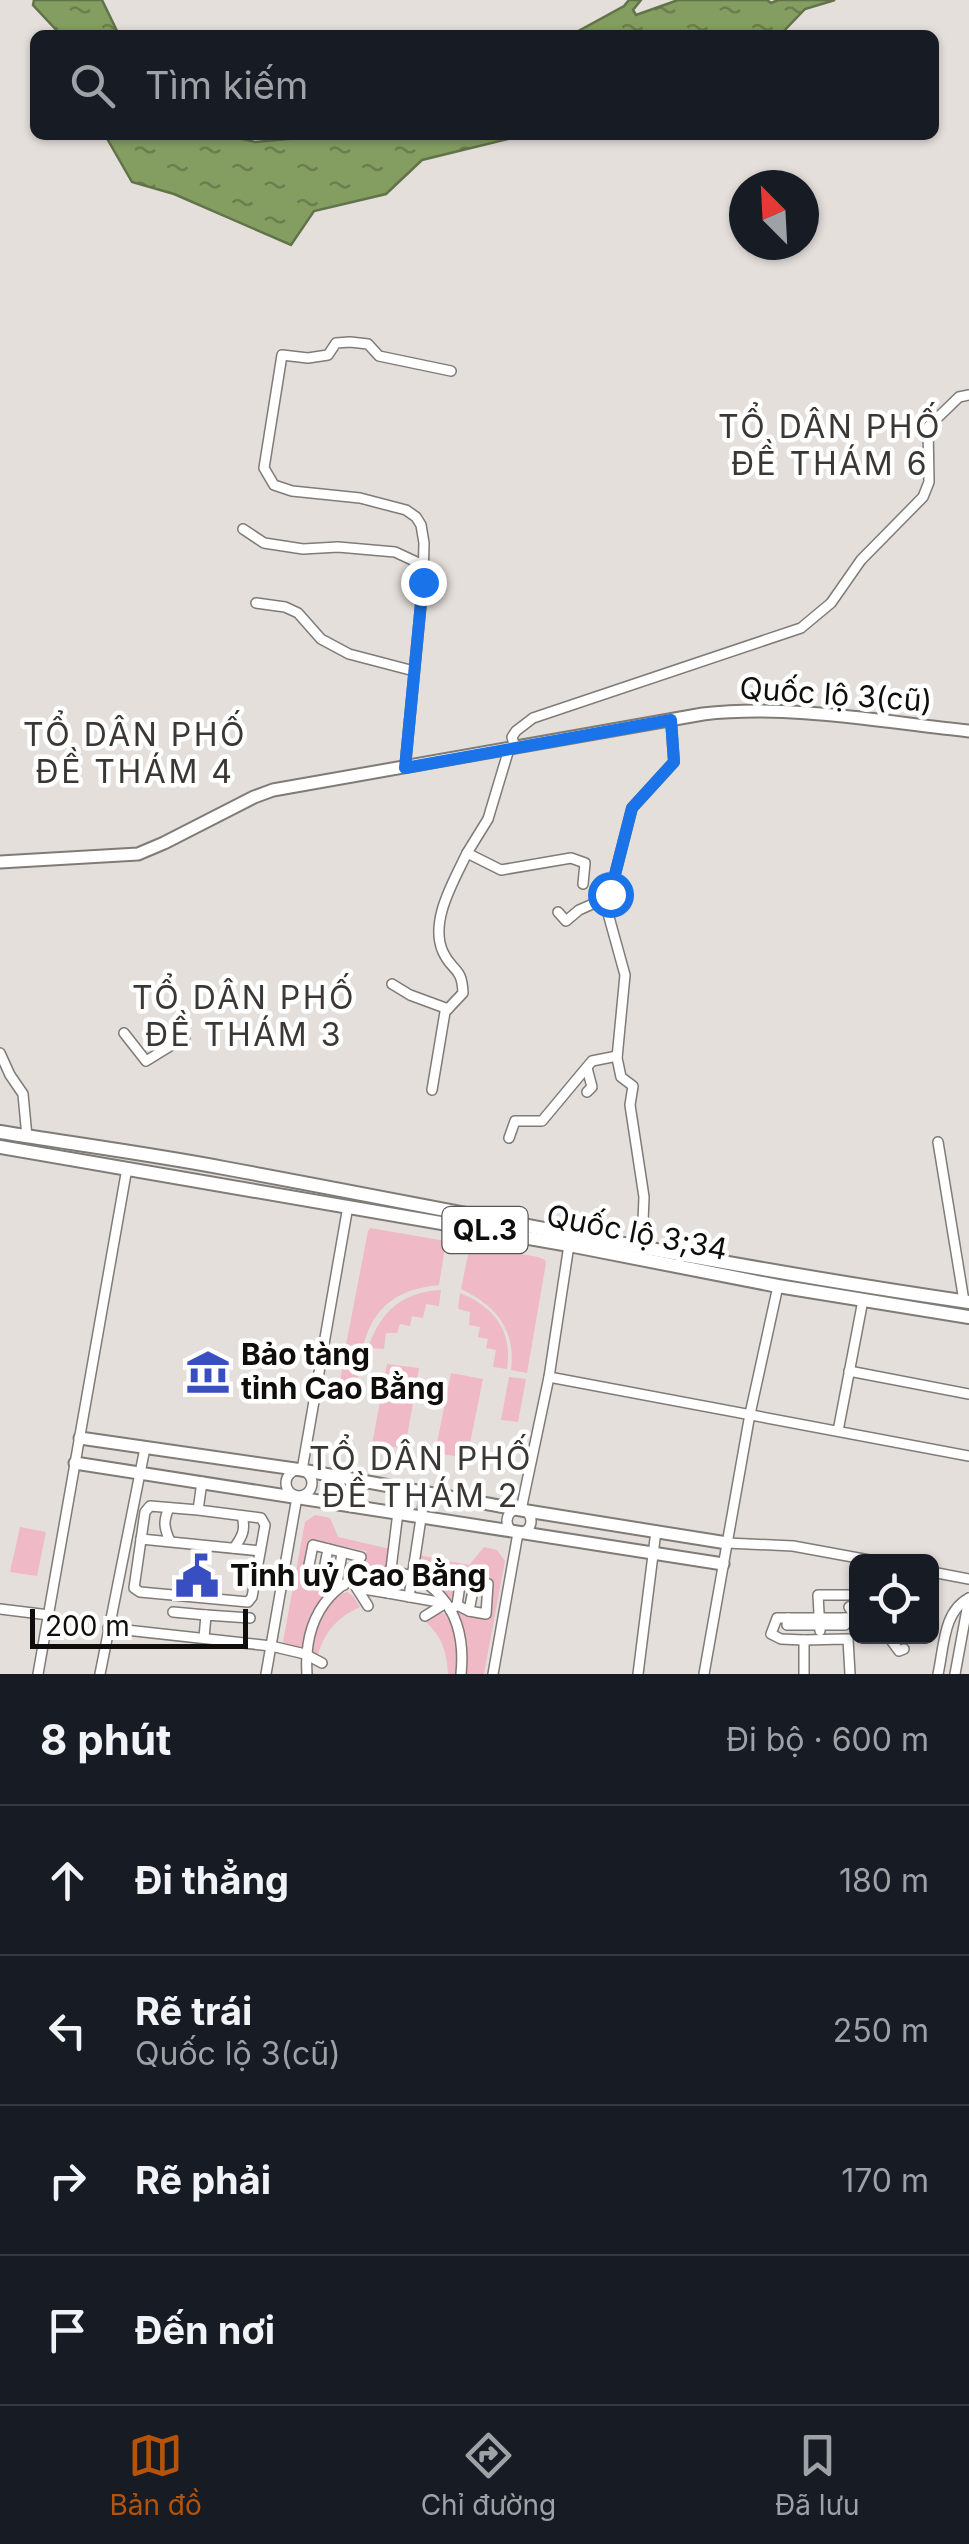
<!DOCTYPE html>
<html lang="vi">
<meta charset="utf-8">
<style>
body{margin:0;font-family:Inter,sans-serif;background:#242831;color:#f1f3f6}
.controls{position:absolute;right:30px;bottom:30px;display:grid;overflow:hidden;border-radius:15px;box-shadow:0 2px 8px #0004}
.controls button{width:90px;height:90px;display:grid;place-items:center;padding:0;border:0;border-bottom:2px solid #363941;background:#171b24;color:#f1f3f6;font:50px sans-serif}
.compass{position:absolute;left:729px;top:170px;width:90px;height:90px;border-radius:50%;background:#171b24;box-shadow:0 2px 8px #0004;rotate:336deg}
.scale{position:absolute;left:30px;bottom:25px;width:218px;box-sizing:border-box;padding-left:10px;border:5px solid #0f0e0c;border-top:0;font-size:28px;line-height:35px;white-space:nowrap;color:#0f0e0c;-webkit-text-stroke:8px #fff;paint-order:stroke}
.stop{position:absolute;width:30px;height:30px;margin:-22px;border:8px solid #1a73e8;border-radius:50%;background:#fff}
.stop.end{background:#1a73e8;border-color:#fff;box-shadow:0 2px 10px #0008}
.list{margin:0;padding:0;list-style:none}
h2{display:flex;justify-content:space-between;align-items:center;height:130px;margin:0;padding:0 40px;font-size:42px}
h2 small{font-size:32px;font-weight:400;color:#9ea1a6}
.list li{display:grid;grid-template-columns:65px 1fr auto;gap:30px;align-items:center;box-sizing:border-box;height:150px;padding:0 40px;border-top:2px solid #363941}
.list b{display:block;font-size:38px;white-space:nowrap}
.list p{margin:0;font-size:32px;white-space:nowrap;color:#9ea1a6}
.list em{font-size:32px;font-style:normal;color:#9ea1a6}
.icon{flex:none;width:55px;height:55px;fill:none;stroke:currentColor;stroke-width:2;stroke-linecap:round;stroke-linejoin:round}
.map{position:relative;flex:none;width:969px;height:1674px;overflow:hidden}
.search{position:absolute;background:#171b24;box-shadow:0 2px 8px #0004;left:30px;right:30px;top:30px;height:110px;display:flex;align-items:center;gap:25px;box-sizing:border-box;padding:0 35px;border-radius:15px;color:#9ea1a6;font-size:38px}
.sheet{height:730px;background:#171b24}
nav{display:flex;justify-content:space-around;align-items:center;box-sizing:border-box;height:140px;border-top:2px solid #363941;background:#171b24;font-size:28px;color:#9ea1a6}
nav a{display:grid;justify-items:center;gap:5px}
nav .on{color:#b45309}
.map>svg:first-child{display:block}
</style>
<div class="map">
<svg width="969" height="1674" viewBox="0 0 969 1674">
<defs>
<pattern id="water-ripples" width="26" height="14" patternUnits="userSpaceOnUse" patternTransform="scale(2.5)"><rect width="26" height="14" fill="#849e62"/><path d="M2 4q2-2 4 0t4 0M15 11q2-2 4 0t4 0" fill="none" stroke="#6a7f4f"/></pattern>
</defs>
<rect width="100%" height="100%" fill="#e4dfdb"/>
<!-- grass -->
<g fill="#efb9c6">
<path d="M370,1228L446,1241L439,1285C398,1289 373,1306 363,1347L346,1345L368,1231Z"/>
<path d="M470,1245L538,1257L545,1260L546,1263L527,1373L511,1370C516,1329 496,1306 461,1289Z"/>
<path d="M441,1290L439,1306L426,1304L423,1318L412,1316L410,1326L400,1324L397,1333H386L384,1349L368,1348C381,1311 402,1292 441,1290Z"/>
<path d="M460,1293C495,1307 513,1332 507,1369L493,1367L496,1350L486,1348L488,1339L478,1337L480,1327L469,1325L470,1312L458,1309Z"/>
<polygon points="345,1352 362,1354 354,1398 338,1395"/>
<polygon points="387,1364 419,1368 405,1448 372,1445"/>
<polygon points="451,1373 483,1379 467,1458 435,1453"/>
<polygon points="509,1377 526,1379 518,1422 501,1420"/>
<polygon points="315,1515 330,1518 338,1537 390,1549 386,1566 356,1572 347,1578 343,1577 346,1562 364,1565 366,1551 309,1539 301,1579 335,1587 319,1605 302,1647 292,1647 283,1642 305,1522"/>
<polygon points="20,1527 46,1532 37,1576 10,1572"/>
<polygon points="484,1547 497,1550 505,1561 484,1674 465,1674 462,1625 454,1613 457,1610 462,1614 488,1618 494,1587 484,1576 436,1569 437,1579 447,1583 456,1596 449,1601 436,1584 415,1572 418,1555 469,1565"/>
<path d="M347,1592L353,1596L360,1607C337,1618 326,1630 318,1654L310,1650C314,1629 325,1598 347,1592Z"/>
<path d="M443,1613L451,1617L457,1636L456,1674H448C447,1652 442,1637 426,1622L433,1614Z"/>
</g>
<!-- water -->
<g fill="url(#water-ripples)" stroke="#617348" stroke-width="2.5">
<polygon points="34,0 102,0 119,35 61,35 33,5"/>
<polygon points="629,0 641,0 633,10 636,15 678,0 767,0 771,3 778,0 835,0 805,9 780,35 571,35 624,6"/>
<polygon points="105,135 226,135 255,142 332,135 524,135 422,160 386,194 314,211 291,245 174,194 132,182"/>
</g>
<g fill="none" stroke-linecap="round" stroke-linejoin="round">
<!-- minor casing -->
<g stroke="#7f7b77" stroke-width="12">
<g id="minor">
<polyline points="243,529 264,543 303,549 338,547 395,552 423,565"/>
<polyline points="256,603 285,607 298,613 321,639 349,654 414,671"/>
<polyline points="515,748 512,737 516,731 533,718 801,628 831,603 861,560 923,497 929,482 928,427 959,397 969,395"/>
<polyline points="509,749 488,819 467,853 501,870 571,858 585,863 583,884"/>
<polyline points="405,768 423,582 424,543 421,525 416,517 406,510 360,498 292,491 274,485 264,468 282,355 308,358 328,355 336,343 350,342 368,344 379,356 451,371"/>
<polyline points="558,912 566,921 579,910 604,899"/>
<polyline points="392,984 410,995 448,1009"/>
<polyline points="124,1033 146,1061 185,1037"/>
<polyline points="0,1053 10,1075 23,1094 27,1137"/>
<path d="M432,1090L445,1012L463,993C462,966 452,972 443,952C429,921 454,881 467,853"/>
<polyline points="587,1092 592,1087 587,1068"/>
<polyline points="509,1138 515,1121 542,1121 592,1061 617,1056"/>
<polyline points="938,1142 964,1301"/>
<polyline points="642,1246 644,1197 630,1105 633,1086 621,1077 617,1058 625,975 604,899 610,894 632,808 674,762 671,720"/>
<polyline points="849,1371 969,1394"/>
<polyline points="549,1377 969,1456"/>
<polyline points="838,1431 863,1300"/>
<circle cx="299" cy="1483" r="13"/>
<polyline points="302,1470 348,1206"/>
<path d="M169,1508C163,1521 164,1528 170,1541"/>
<circle cx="519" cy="1521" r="12"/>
<polyline points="198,1510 261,1518 265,1525 252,1597 248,1602 140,1592 134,1588 145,1512 150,1506 198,1510 202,1482"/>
<polyline points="521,1510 549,1377 569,1245"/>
<polyline points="141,1539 260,1551"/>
<polyline points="727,1543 793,1546 880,1562"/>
<path d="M234,1548C242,1537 246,1530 242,1516"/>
<polyline points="257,1570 284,1575"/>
<polyline points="932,1572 969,1579"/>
<polyline points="442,1575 488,1584 486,1614 469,1611 457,1605 450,1610"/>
<polyline points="322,1580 328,1549"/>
<polyline points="337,1584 342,1553"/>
<polyline points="344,1585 307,1575 313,1545 361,1557"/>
<polyline points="356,1587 368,1606"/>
<polyline points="357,1588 388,1593 401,1488"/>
<polyline points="388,1593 444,1603"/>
<polyline points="409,1597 425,1492"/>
<polyline points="457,1605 461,1578"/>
<polyline points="0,1609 49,1615"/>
<polyline points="469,1611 475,1580"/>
<polyline points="173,1612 206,1615"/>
<polyline points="425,1616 446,1603"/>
<polyline points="788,1618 787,1625 845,1625 845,1618"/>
<polyline points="108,1628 271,1646 305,1654 322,1663"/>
<polyline points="820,1631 818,1595 856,1595"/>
<polyline points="888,1636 899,1651 904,1649"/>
<polyline points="914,1636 915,1637"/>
<polyline points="204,1638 206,1615 250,1618"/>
<polyline points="804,1640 781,1639 771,1634 777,1618 856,1618 849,1607 856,1604"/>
<polyline points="38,1674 127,1168"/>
<polyline points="100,1674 145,1448"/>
<polyline points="266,1674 297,1497"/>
<path d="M307,1674C298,1538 475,1537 461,1674"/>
<polyline points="493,1674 518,1533"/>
<polyline points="638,1674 656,1531"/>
<polyline points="704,1674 750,1414 778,1286"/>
<polyline points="804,1674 804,1640 845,1639 848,1639 850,1674"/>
<path d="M938,1674C944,1648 943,1611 969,1598"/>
<polyline points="955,1674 969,1598"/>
</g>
</g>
<!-- major casing -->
<g stroke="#7f7b77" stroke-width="15">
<g id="major">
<path d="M0,862L138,854L164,843L254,797L273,790L703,714C791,704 882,722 969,731"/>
<polyline points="80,1438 302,1470 521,1510 727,1543"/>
<polyline points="75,1463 723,1564"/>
</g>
</g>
<!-- highway casing -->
<g stroke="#7f7b77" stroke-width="16">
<g id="highway">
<path d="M0,1132C75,1144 150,1154 224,1168C472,1214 719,1266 969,1302"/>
<polyline points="0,1147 569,1245 778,1286 969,1317"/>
</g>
</g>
<!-- minor -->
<use href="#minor" stroke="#fff" stroke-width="9"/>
<!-- major -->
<use href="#major" stroke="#fff" stroke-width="11"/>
<!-- highway -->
<use href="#highway" stroke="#fff" stroke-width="12"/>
</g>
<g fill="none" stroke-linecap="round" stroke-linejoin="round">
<!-- route -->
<polyline stroke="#1a73e8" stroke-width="12" points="423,582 405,768 671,720 674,762 632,808 610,894"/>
</g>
<!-- icons -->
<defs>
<g id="museum-bare" transform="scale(3.45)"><path d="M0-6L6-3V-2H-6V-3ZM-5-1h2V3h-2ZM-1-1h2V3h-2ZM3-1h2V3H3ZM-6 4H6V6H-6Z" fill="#394fc1" stroke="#fff" stroke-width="2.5" paint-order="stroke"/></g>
<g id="civic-bare" transform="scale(3.45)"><path d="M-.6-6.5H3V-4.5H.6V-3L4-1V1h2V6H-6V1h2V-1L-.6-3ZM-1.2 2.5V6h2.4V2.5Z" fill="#394fc1" stroke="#fff" stroke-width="2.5" paint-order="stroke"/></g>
</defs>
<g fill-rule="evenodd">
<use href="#museum-bare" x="208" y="1372"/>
<use href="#civic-bare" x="197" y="1576"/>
</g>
<g text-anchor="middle" stroke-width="9" stroke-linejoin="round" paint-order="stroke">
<!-- shield labels -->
<rect fill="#fff" stroke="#575655" stroke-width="2.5" x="442.5" y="1207" width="85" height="46" rx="8"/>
<g font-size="28" font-weight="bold" fill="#0f0e0c">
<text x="485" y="1240">QL.3</text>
</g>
<!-- street labels -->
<g font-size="30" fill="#0f0e0c" stroke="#fff">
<text transform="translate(836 695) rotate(4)" y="10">Quốc lộ 3(cũ)</text>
<text transform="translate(637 1233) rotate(11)" y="10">Quốc lộ 3;34</text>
</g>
<!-- poi labels -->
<g font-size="30" font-weight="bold" fill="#0f0e0c" stroke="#fff" text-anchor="start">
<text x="241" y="1365">Bảo tàng<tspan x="241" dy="34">tỉnh Cao Bằng</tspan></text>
<text x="230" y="1586">Tỉnh uỷ Cao Bằng</text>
</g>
<!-- neighbourhood labels -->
<g font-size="32" letter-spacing="2.5" fill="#3b3734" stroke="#fff">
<text x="830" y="438">TỔ DÂN PHỐ<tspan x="830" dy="37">ĐỀ THÁM 6</tspan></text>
<text x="135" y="746">TỔ DÂN PHỐ<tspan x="135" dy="37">ĐỀ THÁM 4</tspan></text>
<text x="244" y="1009">TỔ DÂN PHỐ<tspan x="244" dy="37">ĐỀ THÁM 3</tspan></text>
<text x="421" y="1470">TỔ DÂN PHỐ<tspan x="421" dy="37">ĐỀ THÁM 2</tspan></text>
</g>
</g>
</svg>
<div class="controls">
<button><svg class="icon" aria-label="locate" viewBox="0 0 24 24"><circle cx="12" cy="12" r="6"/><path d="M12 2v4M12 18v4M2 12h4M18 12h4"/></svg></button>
</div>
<svg class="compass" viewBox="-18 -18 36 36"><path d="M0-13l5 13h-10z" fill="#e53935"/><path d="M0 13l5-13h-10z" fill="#9ea1a6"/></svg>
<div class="scale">200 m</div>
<div class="stop" style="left:610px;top:894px"></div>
<div class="stop end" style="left:423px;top:582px"></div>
<div class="search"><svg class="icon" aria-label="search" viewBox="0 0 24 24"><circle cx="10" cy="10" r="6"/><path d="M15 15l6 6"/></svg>Tìm kiếm</div>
</div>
<section class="sheet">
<h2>8 phút<small>Đi bộ · 600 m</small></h2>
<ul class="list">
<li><svg class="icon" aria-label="ahead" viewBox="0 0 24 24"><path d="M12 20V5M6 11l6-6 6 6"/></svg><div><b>Đi thẳng</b></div><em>180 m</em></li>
<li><svg class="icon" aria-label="left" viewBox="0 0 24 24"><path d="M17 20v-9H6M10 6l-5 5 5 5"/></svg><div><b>Rẽ trái</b><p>Quốc lộ 3(cũ)</p></div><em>250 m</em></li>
<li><svg class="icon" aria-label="right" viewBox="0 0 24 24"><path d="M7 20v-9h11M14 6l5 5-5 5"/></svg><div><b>Rẽ phải</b></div><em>170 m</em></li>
<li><svg class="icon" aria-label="arrive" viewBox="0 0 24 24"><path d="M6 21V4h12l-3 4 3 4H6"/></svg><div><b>Đến nơi</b></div></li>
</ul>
</section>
<nav>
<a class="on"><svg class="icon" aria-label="map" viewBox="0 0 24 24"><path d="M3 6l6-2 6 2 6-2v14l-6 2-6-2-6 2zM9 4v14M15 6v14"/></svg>Bản đồ</a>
<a><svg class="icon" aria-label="directions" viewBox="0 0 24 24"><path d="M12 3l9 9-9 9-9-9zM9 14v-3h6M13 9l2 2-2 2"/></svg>Chỉ đường</a>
<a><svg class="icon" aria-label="saved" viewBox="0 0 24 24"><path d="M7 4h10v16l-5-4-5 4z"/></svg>Đã lưu</a>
</nav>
